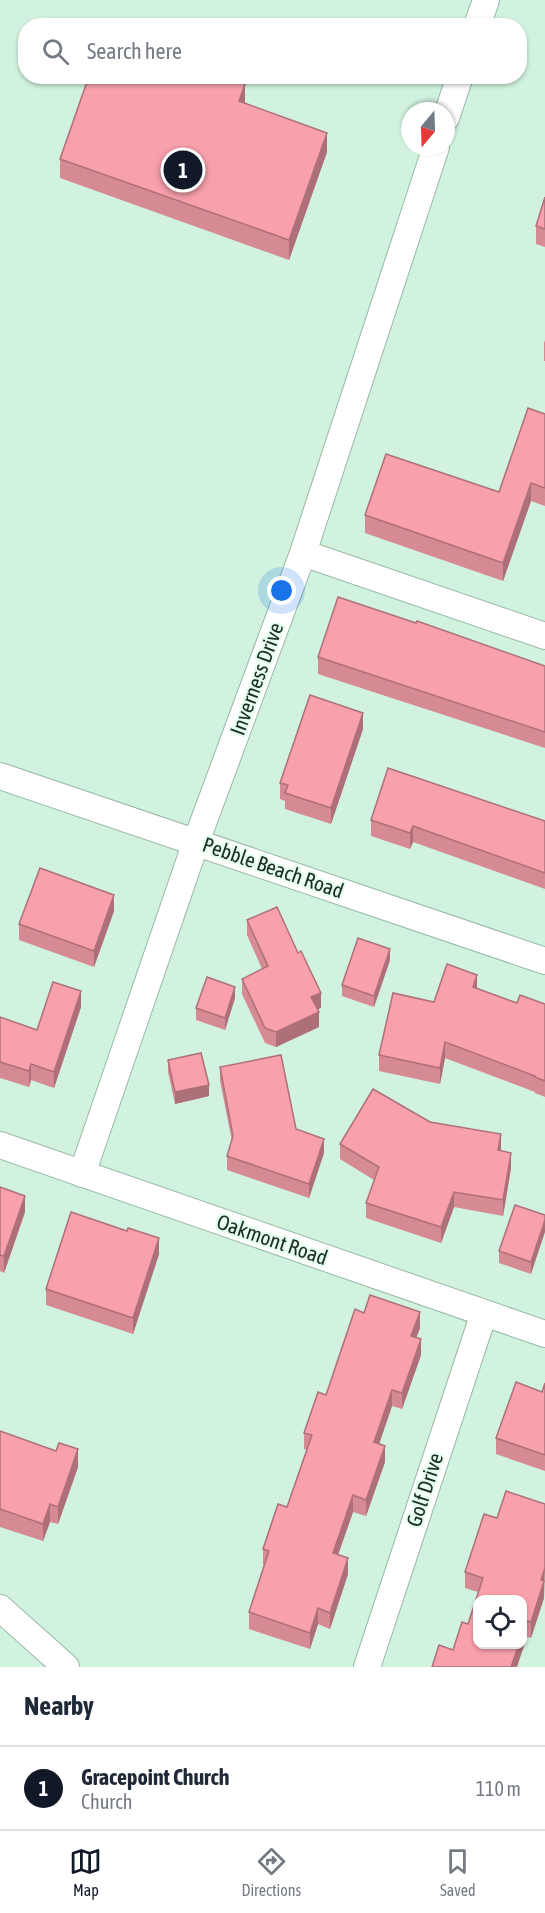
<!DOCTYPE html>
<style>
body{margin:0;font-family:"Asap Condensed",sans-serif;background:#f6f6f7;color:#1f2937}
.controls{position:absolute;right:18px;bottom:18px;display:grid;overflow:hidden;border-radius:12px;box-shadow:0 2px 4px #0004}
.controls button{width:54px;height:54px;display:grid;place-items:center;padding:0;border:0;border-bottom:2px solid #e0e1e3;background:#fff;color:#1f2937;font:30px sans-serif}
.compass{position:absolute;left:401px;top:102px;width:54px;height:54px;border-radius:50%;background:#fff;box-shadow:0 2px 4px #0004;rotate:199deg}
.you{position:absolute;left:282px;top:591px;width:21px;height:21px;margin:-15px;border:4px solid #fff;border-radius:50%;background:#1a73e8;box-shadow:0 0 0 9px #1a73e833}
.badge{display:grid;place-items:center;width:39px;height:39px;border-radius:50%;background:#111827;color:#fff;font-size:20px;font-weight:700}
.pin{position:absolute;translate:-50% -50%;border:3px solid #fff;box-shadow:0 2px 6px #0006}
.list{margin:0;padding:0;list-style:none}
h2{display:flex;justify-content:space-between;align-items:center;height:78px;margin:0;padding:0 24px;font-size:26px}
h2 small{font-size:20px;font-weight:400;color:#747a83}
.list li{display:grid;grid-template-columns:39px 1fr auto;gap:18px;align-items:center;box-sizing:border-box;height:84px;padding:0 24px;border-top:2px solid #e0e1e3}
.list b{display:block;font-size:22px;white-space:nowrap}
.list p{margin:0;font-size:20px;white-space:nowrap;color:#747a83}
.list em{font-size:20px;font-style:normal;color:#747a83}
.icon{flex:none;width:33px;height:33px;fill:none;stroke:currentColor;stroke-width:2;stroke-linecap:round;stroke-linejoin:round}
.map{position:relative;flex:none;width:545px;height:1667px;overflow:hidden}
.search{position:absolute;background:#fff;box-shadow:0 2px 4px #0004;left:18px;right:18px;top:18px;height:66px;display:flex;align-items:center;gap:15px;box-sizing:border-box;padding:0 21px;border-radius:24px;color:#747a83;font-size:22px}
.sheet{height:162px;background:#fff}
nav{display:flex;justify-content:space-around;align-items:center;box-sizing:border-box;height:84px;border-top:2px solid #e0e1e3;background:#fff;font-size:16px;color:#747a83}
nav a{display:grid;justify-items:center;gap:3px}
nav .on{color:#111827}
.map>svg:first-child{display:block}
</style>
<div class="map">
<svg width="545" height="1667" viewBox="0 0 545 1667">
<rect width="100%" height="100%" fill="#d1f2df"/>
<g fill="none" stroke-linecap="round" stroke-linejoin="round">
<!-- minor casing -->
<g stroke="#99b8a7" stroke-width="28">
<g id="minor">
<polyline points="477,26 486,0"/>
<polyline points="446,118 460,76"/>
<polyline points="303,553 545,636"/>
<polyline points="0,776 545,961"/>
<polyline points="0,1145 545,1334"/>
<polyline points="82,1174 196,842 303,553 436,147"/>
<polyline points="0,1608 66,1667"/>
<polyline points="367,1667 484,1313"/>
</g>
</g>
<!-- minor -->
<use href="#minor" stroke="#fff" stroke-width="26"/>
</g>
<!-- wall -->
<g fill="#d58a94">
<polygon points="245,103 327,152 289,260 60,178 60,159"/>
<polygon points="545,197 545,247 536,244 536,226"/>
<polygon points="545,340 545,361 544,361 544,343"/>
<polygon points="545,414 545,506 531,501 503,581 365,533 365,515 499,492"/>
<polygon points="318,657 545,666 545,748 318,674"/>
<polygon points="363,729 331,824 285,809 285,801 280,799 280,783"/>
<polygon points="371,820 545,821 545,889 413,842 410,849 371,836"/>
<polygon points="114,911 94,967 19,940 19,924"/>
<polygon points="247,920 321,1008 317,1009 319,1027 276,1047 265,1043 242,994 242,979 262,969 247,935"/>
<polygon points="390,960 374,1007 342,996 342,985"/>
<polygon points="477,988 517,1003 545,1004 545,1097 535,1093 535,1092 445,1058 440,1084 379,1071 379,1055 434,1002"/>
<polygon points="235,998 225,1030 196,1020 196,1008"/>
<polygon points="81,1007 54,1088 31,1080 29,1087 0,1078 0,1017 37,1030"/>
<polygon points="168,1060 209,1096 175,1104 168,1072"/>
<polygon points="220,1067 324,1153 309,1198 227,1170 227,1156 232,1141 220,1081"/>
<polygon points="430,1122 500,1151 511,1168 503,1216 454,1207 441,1243 366,1218 366,1203 374,1180 340,1159 340,1144"/>
<polygon points="0,1187 25,1212 4,1273 0,1271"/>
<polygon points="545,1215 531,1274 499,1263 499,1251"/>
<polygon points="159,1254 133,1334 46,1305 46,1289"/>
<polygon points="420,1328 416,1337 421,1355 402,1409 392,1406 379,1444 385,1462 366,1516 353,1512 338,1555 348,1574 330,1629 318,1624 310,1649 249,1629 249,1612 264,1565 263,1565 263,1549 287,1507 307,1450 304,1449 304,1433 326,1395"/>
<polygon points="545,1383 545,1471 496,1454 496,1438 542,1392"/>
<polygon points="0,1431 78,1467 58,1524 50,1522 43,1541 0,1527"/>
<polygon points="465,1572 544,1586 544,1598 531,1638 527,1637 453,1650 468,1624 478,1592 465,1588"/>
</g>
<!-- shaded-wall -->
<g fill="#ae7078">
<polygon points="245,84 245,104 239,101"/>
<polygon points="327,133 327,152 289,260 289,240"/>
<polygon points="531,483 531,501 503,581 503,563"/>
<polygon points="363,713 363,729 331,824 331,808"/>
<polygon points="413,826 413,842 410,849 410,833"/>
<polygon points="114,895 114,911 94,967 94,951"/>
<polygon points="390,949 390,960 374,1007 374,996"/>
<polygon points="477,975 477,990 473,987"/>
<polygon points="235,987 235,998 225,1030 225,1018"/>
<polygon points="81,991 81,1007 54,1088 54,1072"/>
<polygon points="321,993 321,1008 311,1012 311,997"/>
<polygon points="319,1012 319,1027 276,1047 276,1032"/>
<polygon points="445,1042 445,1058 440,1084 440,1068"/>
<polygon points="31,1064 31,1080 29,1087 29,1071"/>
<polygon points="209,1085 209,1096 175,1104 175,1092"/>
<polygon points="501,1134 501,1150 498,1165 498,1150"/>
<polygon points="324,1139 324,1153 309,1198 309,1184"/>
<polygon points="511,1153 511,1168 503,1216 503,1200"/>
<polygon points="454,1192 454,1207 441,1243 441,1227"/>
<polygon points="25,1196 25,1212 4,1273 4,1256"/>
<polygon points="545,1220 545,1232 531,1274 531,1262"/>
<polygon points="159,1238 159,1254 133,1334 133,1318"/>
<polygon points="420,1312 420,1328 411,1352 411,1336"/>
<polygon points="421,1339 421,1355 402,1409 402,1393"/>
<polygon points="392,1390 392,1406 374,1459 374,1442"/>
<polygon points="385,1446 385,1462 366,1516 366,1500"/>
<polygon points="78,1449 78,1467 58,1524 58,1507"/>
<polygon points="353,1495 353,1512 333,1569 333,1553"/>
<polygon points="50,1504 50,1522 43,1541 43,1524"/>
<polygon points="348,1558 348,1574 330,1629 330,1613"/>
<polygon points="545,1568 544,1598 531,1638 531,1622 541,1580"/>
<polygon points="318,1608 318,1624 310,1649 310,1633"/>
<polygon points="527,1621 527,1637 517,1667 511,1667 519,1644 522,1644 522,1634"/>
</g>
<!-- building -->
<g fill="#f8a0ac" stroke="#ae7078" stroke-width="1.5">
<polygon points="89,76 223,76 245,84 239,101 327,133 289,240 60,159"/>
<polygon points="545,197 545,229 536,226"/>
<polygon points="528,408 545,414 545,488 531,483 503,563 365,515 386,454 499,492"/>
<polygon points="338,597 416,623 417,621 545,666 545,732 318,657"/>
<polygon points="310,695 363,713 331,808 285,793 288,785 280,783"/>
<polygon points="388,768 545,821 545,873 413,826 410,833 371,820"/>
<polygon points="40,868 114,895 94,951 19,924"/>
<polygon points="277,907 298,953 301,951 321,993 311,997 319,1012 276,1032 265,1028 242,979 268,966 247,920"/>
<polygon points="358,938 390,949 374,996 342,985"/>
<polygon points="447,964 477,975 473,987 517,1003 520,995 545,1004 545,1081 535,1077 535,1076 445,1042 440,1068 379,1055 393,993 434,1002"/>
<polygon points="207,977 235,987 225,1018 196,1008"/>
<polygon points="53,982 81,991 54,1072 31,1064 29,1071 0,1062 0,1017 37,1030"/>
<polygon points="201,1053 209,1085 175,1092 168,1060"/>
<polygon points="281,1055 296,1129 324,1139 309,1184 227,1156 233,1136 220,1067"/>
<polygon points="373,1089 430,1122 501,1134 498,1150 511,1153 503,1200 454,1192 441,1227 366,1203 379,1167 340,1144"/>
<polygon points="0,1187 25,1196 4,1256 0,1255"/>
<polygon points="515,1205 545,1215 545,1220 531,1262 499,1251"/>
<polygon points="71,1212 127,1231 128,1228 159,1238 133,1318 46,1289"/>
<polygon points="370,1295 420,1312 411,1336 421,1339 402,1393 392,1390 374,1442 385,1446 366,1500 353,1495 333,1553 348,1558 330,1613 318,1608 310,1633 249,1612 269,1551 263,1549 278,1504 287,1507 312,1435 304,1433 318,1392 326,1395 355,1309 364,1313"/>
<polygon points="516,1382 542,1392 545,1383 545,1455 496,1438"/>
<polygon points="0,1431 56,1451 59,1443 78,1449 58,1507 50,1504 43,1524 0,1509"/>
<polygon points="506,1491 545,1504 545,1568 541,1580 544,1581 531,1622 527,1621 522,1634 522,1599 477,1599 477,1644 519,1644 511,1667 432,1667 439,1645 453,1650 462,1622 468,1624 483,1578 465,1572 484,1514 497,1518"/>
</g>
<g text-anchor="middle" stroke-width="4.5" stroke-linejoin="round" paint-order="stroke">
<!-- street labels -->
<g font-size="21" fill="#202d26" stroke="#e3fdee">
<text transform="translate(257 679) rotate(-70)" y="7">Inverness Drive</text>
<text transform="translate(273 868) rotate(19)" y="7">Pebble Beach Road</text>
<text transform="translate(272 1240) rotate(19)" y="7">Oakmont Road</text>
<text transform="translate(425 1490) rotate(-72)" y="7">Golf Drive</text>
</g>
</g>
</svg>
<div class="controls">
<button><svg class="icon" aria-label="locate" viewBox="0 0 24 24"><circle cx="12" cy="12" r="6"/><path d="M12 2v4M12 18v4M2 12h4M18 12h4"/></svg></button>
</div>
<svg class="compass" viewBox="-18 -18 36 36"><path d="M0-13l5 13h-10z" fill="#e53935"/><path d="M0 13l5-13h-10z" fill="#747a83"/></svg>
<div class="you"></div>
<div class="pin badge" style="left:183px;top:170px">1</div>
<div class="search"><svg class="icon" aria-label="search" viewBox="0 0 24 24"><circle cx="10" cy="10" r="6"/><path d="M15 15l6 6"/></svg>Search here</div>
</div>
<section class="sheet">
<h2>Nearby<small></small></h2>
<ul class="list">
<li><span class="badge">1</span><div><b>Gracepoint Church</b><p>Church</p></div><em>110 m</em></li>
</ul>
</section>
<nav>
<a class="on"><svg class="icon" aria-label="map" viewBox="0 0 24 24"><path d="M3 6l6-2 6 2 6-2v14l-6 2-6-2-6 2zM9 4v14M15 6v14"/></svg>Map</a>
<a><svg class="icon" aria-label="directions" viewBox="0 0 24 24"><path d="M12 3l9 9-9 9-9-9zM9 14v-3h6M13 9l2 2-2 2"/></svg>Directions</a>
<a><svg class="icon" aria-label="saved" viewBox="0 0 24 24"><path d="M7 4h10v16l-5-4-5 4z"/></svg>Saved</a>
</nav>
